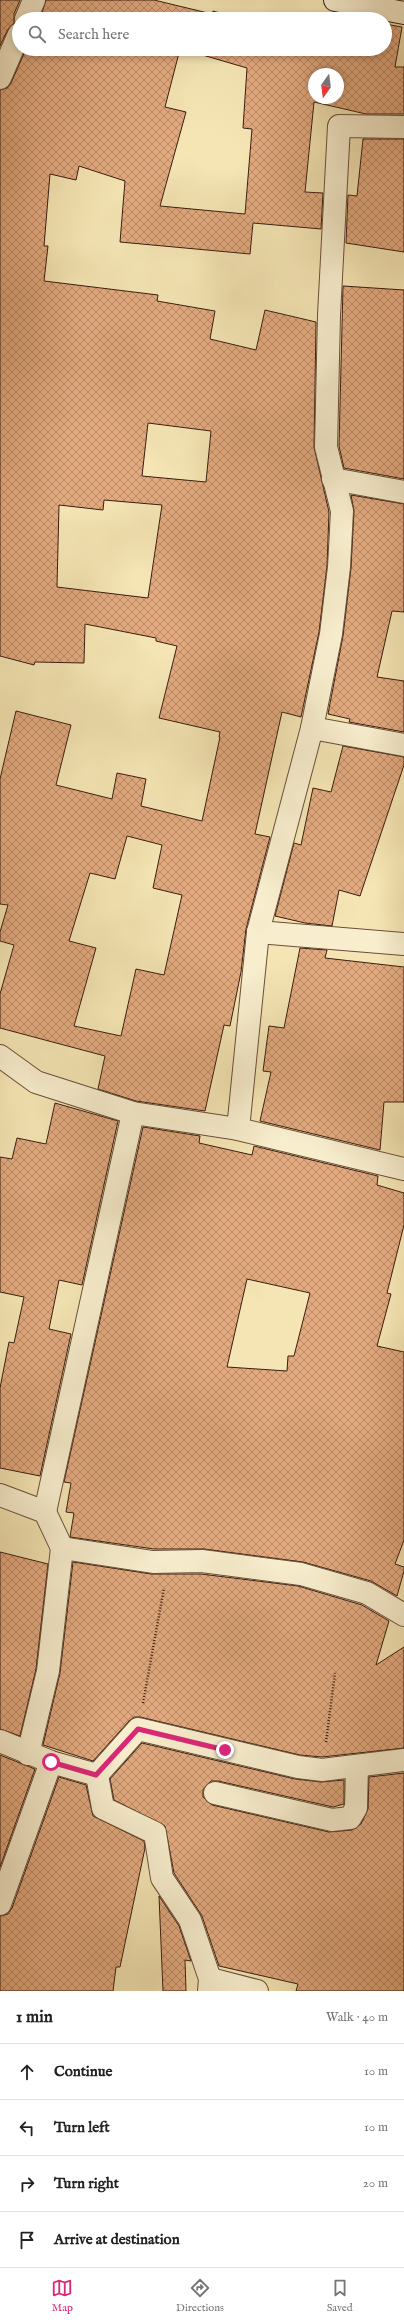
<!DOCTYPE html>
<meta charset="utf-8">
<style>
body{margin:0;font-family:"IM FELL English",serif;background:#f6f6f6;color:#222}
.compass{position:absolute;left:308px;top:68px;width:36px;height:36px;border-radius:50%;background:#fff;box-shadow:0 2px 6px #0003;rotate:194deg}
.stop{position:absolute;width:12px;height:12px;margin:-9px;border:3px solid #db2777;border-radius:50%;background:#fff}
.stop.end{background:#db2777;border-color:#fff;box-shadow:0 1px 4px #0008}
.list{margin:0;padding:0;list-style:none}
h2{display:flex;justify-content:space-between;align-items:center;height:52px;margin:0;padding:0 16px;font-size:17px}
h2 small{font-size:13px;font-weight:400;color:#767676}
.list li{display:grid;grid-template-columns:26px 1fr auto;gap:12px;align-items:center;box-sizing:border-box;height:56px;padding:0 16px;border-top:1px solid #e0e0e0}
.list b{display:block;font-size:15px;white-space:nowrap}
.list em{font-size:13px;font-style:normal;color:#767676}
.icon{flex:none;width:22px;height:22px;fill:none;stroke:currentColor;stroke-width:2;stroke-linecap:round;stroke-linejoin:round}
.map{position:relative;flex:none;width:404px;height:1991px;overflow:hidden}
.search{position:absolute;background:#fff;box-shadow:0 2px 6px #0003;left:12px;right:12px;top:12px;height:44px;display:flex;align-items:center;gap:10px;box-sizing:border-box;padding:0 14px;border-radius:22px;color:#767676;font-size:15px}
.sheet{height:276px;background:#fff}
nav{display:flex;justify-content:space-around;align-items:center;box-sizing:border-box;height:56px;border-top:1px solid #e0e0e0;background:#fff;font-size:11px;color:#767676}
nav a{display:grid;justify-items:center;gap:2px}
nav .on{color:#db2777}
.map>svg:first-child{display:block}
</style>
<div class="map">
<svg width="404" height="1991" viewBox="0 0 404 1991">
<defs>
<pattern id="building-cross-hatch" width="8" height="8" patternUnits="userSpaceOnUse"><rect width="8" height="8" fill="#e3aa7f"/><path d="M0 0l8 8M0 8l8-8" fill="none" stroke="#b98a67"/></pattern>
</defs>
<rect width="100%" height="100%" fill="#f5e5b4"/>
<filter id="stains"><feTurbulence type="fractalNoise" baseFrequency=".005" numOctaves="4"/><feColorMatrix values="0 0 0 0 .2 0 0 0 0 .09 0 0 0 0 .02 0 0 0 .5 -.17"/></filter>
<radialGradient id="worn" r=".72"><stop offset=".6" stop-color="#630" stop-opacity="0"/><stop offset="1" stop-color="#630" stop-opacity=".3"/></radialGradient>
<!-- building -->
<g fill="url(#building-cross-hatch)" stroke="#3a1d10" fill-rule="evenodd">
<polygon points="0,0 20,0 14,14 14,23 8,29 0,46"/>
<polygon points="46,0 154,0 212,14 213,11 240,19 40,19"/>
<polygon points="326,15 353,19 325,19"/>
<path d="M385,24L402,27L395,67H404V114H366L314,102L305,192L323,193L321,229L253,223L250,254L120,242L125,181L79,166L76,180L50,174L44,246H48L44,281L158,295L157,301L215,311L210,339L256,350L265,310L316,322L314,447L329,512L327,566L319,632L301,717L282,712L255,834L270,837L246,929L241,972L230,1026L224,1025L205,1111L136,1101L98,1089L105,1056L0,1028V994L14,945L0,941V932L8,905L0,904V779L16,711L71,725L56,785L112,799L117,773L146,779L141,806L202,821L220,737H219L220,732L159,718L177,646L156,641V638L85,624L84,663L35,662L34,665L0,656V90L7,88L11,83L26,49H180L165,107L186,112L160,206L245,214L252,129L243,128L247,68L182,49H385ZM314,74H338V98H314ZM148,423L211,431L206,482L142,476ZM104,500L162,505L148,598L57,587L59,505L103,510ZM127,836L162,845L153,888L182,895L164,975L136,969L121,1036L74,1026L96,948L69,941L90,873L115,879Z"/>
<polygon points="363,139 404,139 404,252 346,243 348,195 357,196"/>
<polygon points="343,286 404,290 404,479 344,468 339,446"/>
<polygon points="351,495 404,504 404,612 392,611 377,677 404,681 404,732 349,722 350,719 328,714 343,636 351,568 354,511"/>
<polygon points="343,746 404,757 404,765 360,896 339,890 332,926 305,923 275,916 294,843 301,845 313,788 331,792"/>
<polygon points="300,948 327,950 325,958 404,967 404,1102 384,1102 380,1150 260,1121 271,1072 263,1071 269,1026 284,1028"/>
<polygon points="55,1103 118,1121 82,1285 59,1280 49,1329 71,1334 40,1476 0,1468 0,1388 9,1342 14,1343 24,1297 0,1292 0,1157 12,1159 17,1138 46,1144"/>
<path d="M143,1127L200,1136L199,1143L252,1155L254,1146L378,1176L377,1185L404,1193V1225L387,1293L391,1294L377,1346L404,1352V1540L395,1564L404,1567V1571L397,1596L371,1581L303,1562L204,1549H154L70,1537L74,1513L66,1512L71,1483L64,1482ZM247,1279L310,1293L294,1356H288L287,1371L227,1367Z"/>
<polygon points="0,1552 48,1564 36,1669 20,1736 0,1729"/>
<polygon points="73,1562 151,1574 201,1574 298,1586 362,1605 389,1621 376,1665 404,1647 404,1748 322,1757 300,1755 140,1717 134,1717 129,1721 93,1761 43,1745 60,1673"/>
<polygon points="142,1743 295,1779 321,1782 344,1780 344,1804 333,1807 218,1781 211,1781 203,1790 203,1797 212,1805 329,1832 352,1830 361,1824 368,1809 369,1777 404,1773 404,1991 296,1991 298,1984 219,1966 202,1916 174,1873 165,1826 114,1800 110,1779"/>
<polygon points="0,1755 35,1769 0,1867"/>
<polygon points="59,1777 86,1785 93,1816 144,1841 145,1848 120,1967 116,1967 113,1991 0,1991 0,1916 8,1914 12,1908"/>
<polygon points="159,1896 179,1926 191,1961 185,1960 186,1991 163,1991"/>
</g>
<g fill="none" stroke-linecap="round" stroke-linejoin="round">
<!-- street casing -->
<g stroke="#694f39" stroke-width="24">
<g id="street">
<polyline points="26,19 34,0"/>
<polyline points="0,78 19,34"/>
<polyline points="333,479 404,492"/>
<polyline points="312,728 404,745"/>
<polyline points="258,932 404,944"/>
<polyline points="0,1056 36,1082 133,1113 238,1129 404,1169"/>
<polyline points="238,1129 258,932 312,728 331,634 339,567 342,511 326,447 329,315 339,126 404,127"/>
<polyline points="0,1495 45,1512 62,1548 153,1562 202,1561 301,1574 367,1593 404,1615"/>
<polyline points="45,1512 133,1113"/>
<polyline points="0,1741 51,1762 97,1775 138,1729 298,1767 322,1770 404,1760"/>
<polyline points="28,1754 48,1671 62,1548"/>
<polyline points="97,1775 103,1808 155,1833 162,1878 190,1920 210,1979 209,1991"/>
<polyline points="215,1793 332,1820 350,1818 356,1808 357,1766"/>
<polyline points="0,1904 51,1762"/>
<polyline points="210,1979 257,1991"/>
</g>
</g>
<!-- secondary casing -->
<g stroke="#3a1d10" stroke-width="24">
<polyline id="secondary" points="335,0 404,13"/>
</g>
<!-- path -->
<g stroke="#3a1d10" stroke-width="2.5" stroke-dasharray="1 2" stroke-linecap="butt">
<polyline points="143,1703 164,1588"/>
<polyline points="326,1742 335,1673"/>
</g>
<!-- street -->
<use href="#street" stroke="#f8eece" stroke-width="22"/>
<!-- secondary -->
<use href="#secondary" stroke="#f8eece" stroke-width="22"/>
</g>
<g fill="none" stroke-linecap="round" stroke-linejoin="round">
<!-- route -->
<polyline stroke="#db2777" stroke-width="5" points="51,1762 96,1775 138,1729 225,1750"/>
</g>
<rect width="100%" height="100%" filter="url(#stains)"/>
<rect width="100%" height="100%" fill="url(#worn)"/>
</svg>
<svg class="compass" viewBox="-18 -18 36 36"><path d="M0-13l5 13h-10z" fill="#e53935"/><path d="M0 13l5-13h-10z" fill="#767676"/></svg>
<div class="stop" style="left:51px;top:1762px"></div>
<div class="stop end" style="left:225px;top:1750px"></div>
<div class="search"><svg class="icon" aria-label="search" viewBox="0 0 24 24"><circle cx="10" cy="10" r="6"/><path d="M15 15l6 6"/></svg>Search here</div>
</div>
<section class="sheet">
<h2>1 min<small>Walk · 40 m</small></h2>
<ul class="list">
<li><svg class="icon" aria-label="ahead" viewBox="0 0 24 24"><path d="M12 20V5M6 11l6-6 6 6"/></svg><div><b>Continue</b></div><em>10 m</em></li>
<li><svg class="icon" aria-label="left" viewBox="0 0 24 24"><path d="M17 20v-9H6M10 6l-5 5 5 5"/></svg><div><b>Turn left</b></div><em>10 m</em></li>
<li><svg class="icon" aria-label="right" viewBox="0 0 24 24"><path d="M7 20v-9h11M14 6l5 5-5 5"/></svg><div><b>Turn right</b></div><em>20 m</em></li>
<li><svg class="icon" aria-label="arrive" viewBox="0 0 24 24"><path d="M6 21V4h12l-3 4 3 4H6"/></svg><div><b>Arrive at destination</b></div></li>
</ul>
</section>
<nav>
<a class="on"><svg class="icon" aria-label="map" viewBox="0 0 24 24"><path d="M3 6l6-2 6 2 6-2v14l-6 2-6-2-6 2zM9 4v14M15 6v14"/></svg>Map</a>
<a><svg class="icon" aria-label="directions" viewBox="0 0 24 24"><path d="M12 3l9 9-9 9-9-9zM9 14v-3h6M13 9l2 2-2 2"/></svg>Directions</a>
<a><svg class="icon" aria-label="saved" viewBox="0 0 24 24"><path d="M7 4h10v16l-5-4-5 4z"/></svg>Saved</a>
</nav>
